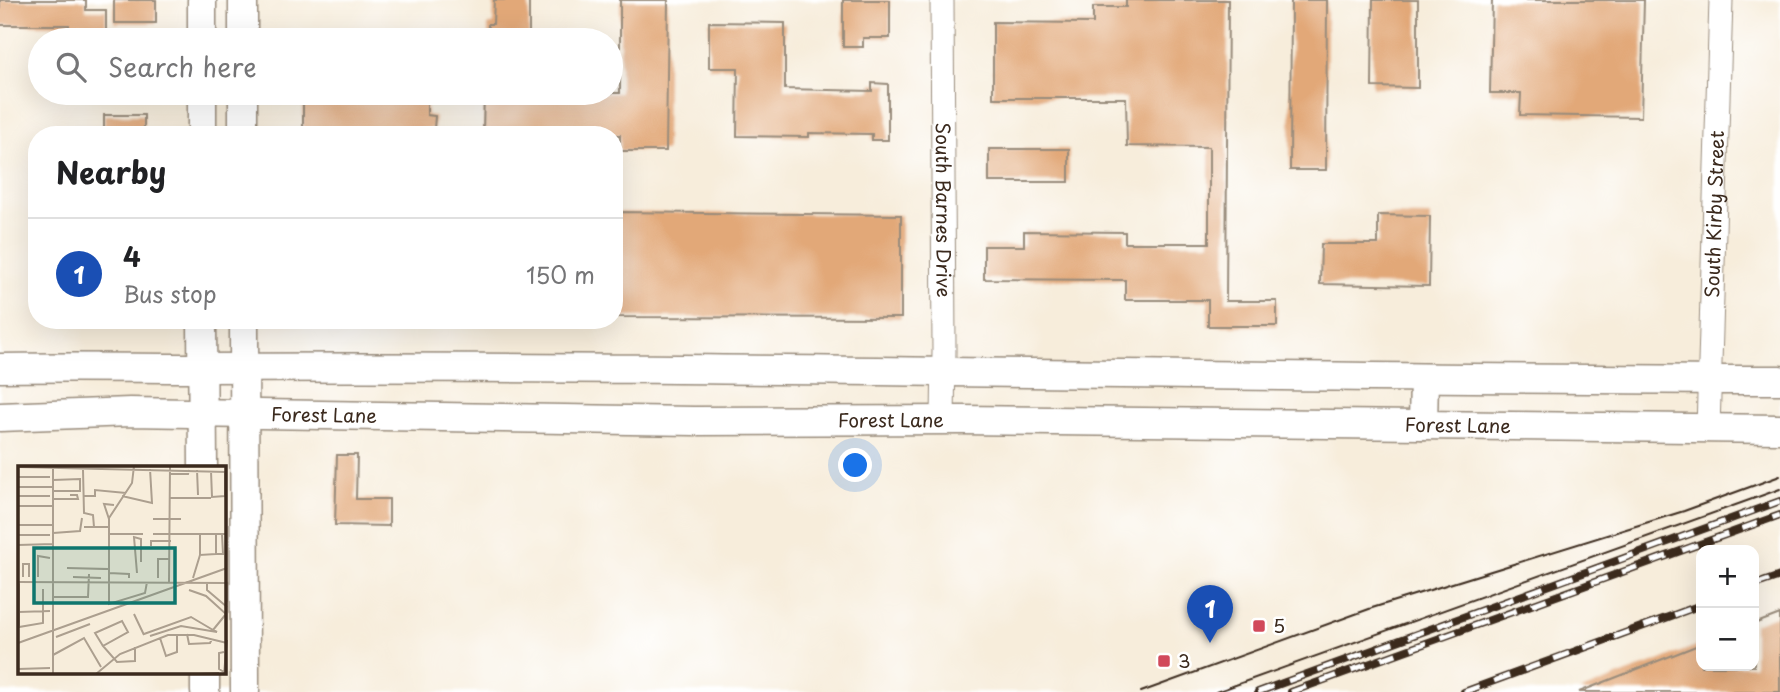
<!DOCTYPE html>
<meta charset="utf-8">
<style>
body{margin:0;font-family:"Playpen Sans",sans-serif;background:#f6f6f6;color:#202124}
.controls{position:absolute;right:21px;bottom:21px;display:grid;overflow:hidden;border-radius:14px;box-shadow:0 7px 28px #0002}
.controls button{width:63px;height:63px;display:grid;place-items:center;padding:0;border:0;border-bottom:2px solid #e0e0e0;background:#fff;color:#202124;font:35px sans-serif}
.you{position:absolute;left:856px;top:466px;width:24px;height:24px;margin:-18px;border:5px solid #fff;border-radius:50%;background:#1a73e8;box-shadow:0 0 0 10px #1a73e833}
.badge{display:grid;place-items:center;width:46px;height:46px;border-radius:50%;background:#7c3aed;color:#fff;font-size:23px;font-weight:700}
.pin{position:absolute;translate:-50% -58px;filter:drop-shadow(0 2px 4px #0008)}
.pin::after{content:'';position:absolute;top:37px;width:24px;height:21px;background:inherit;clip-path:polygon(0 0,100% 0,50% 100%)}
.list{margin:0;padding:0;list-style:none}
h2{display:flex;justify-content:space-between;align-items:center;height:91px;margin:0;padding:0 28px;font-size:30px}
h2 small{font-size:23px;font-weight:400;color:#757577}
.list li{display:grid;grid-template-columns:46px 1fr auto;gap:21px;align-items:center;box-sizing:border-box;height:112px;padding:0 28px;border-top:2px solid #e0e0e0}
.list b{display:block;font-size:26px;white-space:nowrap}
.list p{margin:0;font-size:23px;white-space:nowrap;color:#757577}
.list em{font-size:23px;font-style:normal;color:#757577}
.icon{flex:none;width:38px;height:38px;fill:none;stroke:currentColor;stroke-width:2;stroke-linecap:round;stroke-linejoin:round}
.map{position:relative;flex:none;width:1780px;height:692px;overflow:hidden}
.search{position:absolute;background:#fff;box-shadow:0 7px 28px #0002;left:28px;top:28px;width:595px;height:77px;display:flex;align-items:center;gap:18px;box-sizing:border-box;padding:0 24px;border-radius:38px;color:#757577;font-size:26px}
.panel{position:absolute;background:#fff;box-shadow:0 7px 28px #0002;left:28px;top:126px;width:595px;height:203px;border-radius:28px}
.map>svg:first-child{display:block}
</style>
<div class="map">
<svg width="1780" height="692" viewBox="0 0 1780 692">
<rect width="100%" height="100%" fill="#fff"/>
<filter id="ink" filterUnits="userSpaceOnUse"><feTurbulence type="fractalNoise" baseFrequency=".0143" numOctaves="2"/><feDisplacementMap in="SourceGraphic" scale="14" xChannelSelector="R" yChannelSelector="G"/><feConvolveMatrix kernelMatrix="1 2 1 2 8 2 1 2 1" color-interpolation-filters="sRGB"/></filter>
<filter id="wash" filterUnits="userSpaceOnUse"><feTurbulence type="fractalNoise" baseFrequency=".00686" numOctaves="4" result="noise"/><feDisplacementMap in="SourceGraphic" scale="28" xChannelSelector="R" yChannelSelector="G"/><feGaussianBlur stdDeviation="1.57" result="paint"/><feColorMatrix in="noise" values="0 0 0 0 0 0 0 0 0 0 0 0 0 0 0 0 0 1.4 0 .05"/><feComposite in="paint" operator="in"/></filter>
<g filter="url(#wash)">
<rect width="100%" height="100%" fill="#f7eddb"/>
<g id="blocks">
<!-- building -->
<g fill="#e2a878">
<polygon points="0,0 86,0 86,10 106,10 106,40 69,40 69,25 0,25"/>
<rect x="114" y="0" width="42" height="23"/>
<polygon points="494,0 529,0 529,40 488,40 488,24 493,24"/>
<polygon points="620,0 668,0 666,151 620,151 620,135 587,135 587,132 483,132 484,93 620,93"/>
<polygon points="843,0 890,0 890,38 863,38 863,47 843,47"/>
<polygon points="1126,0 1228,0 1226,301 1277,301 1277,326 1208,326 1208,300 1125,300 1125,280 984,279 984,246 1024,246 1024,231 1125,232 1125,243 1209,243 1209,147 1127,146 1126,98 993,98 993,22 1093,23 1093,7 1126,7"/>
<polygon points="1291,0 1327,0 1326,170 1290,170"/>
<polygon points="1373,0 1418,0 1418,88 1372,87"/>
<polygon points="1492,0 1644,0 1641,117 1520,115 1521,93 1490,93"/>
<polygon points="709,22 785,23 785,89 872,91 872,83 888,84 888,140 872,140 872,134 809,133 809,137 737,136 738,68 709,68"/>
<polygon points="303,93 427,93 427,115 435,116 434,129 303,129"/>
<rect x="104" y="115" width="40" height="20"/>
<rect x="989" y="149" width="80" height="33"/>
<polygon points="614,212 901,215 901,318 614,317"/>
<polygon points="1378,215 1430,216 1429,286 1320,284 1321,244 1378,244"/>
<polygon points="337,455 357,455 356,499 389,499 389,526 335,525"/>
<polygon points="1780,614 1780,692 1579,692 1701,644 1701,666 1754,666 1754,624"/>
</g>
</g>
</g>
<g filter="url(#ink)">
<use href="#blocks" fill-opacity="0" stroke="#998c7c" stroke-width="2"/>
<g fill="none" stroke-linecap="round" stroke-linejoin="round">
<!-- minor casing -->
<g stroke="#998c7c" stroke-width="25">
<g id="minor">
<path id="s1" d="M942,0L944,351L943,420"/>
<path id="s2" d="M1708,429L1721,0"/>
</g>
</g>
<!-- major casing -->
<g stroke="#998c7c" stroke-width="31">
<g id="major">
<polyline points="202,0 202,40"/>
<polyline points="243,0 243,40"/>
<polyline points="202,93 202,135"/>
<polyline points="243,93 243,135"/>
<polyline points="202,320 203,468"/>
<polyline points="244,320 245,692"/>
<path d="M0,368C69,367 137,368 206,368C731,365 1255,379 1780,380"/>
<path id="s3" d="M0,417L130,412L694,421L962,420L1780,429"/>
<polyline points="1423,425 1424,378"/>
<polyline points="205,673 205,692"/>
</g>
</g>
<!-- minor -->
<use href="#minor" stroke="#fff" stroke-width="23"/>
<!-- major -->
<use href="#major" stroke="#fff" stroke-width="28"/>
<!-- tram -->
<g stroke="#3b2a1e" stroke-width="2">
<polyline points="1141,692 1372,608 1684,511 1780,476"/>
<polyline points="1216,692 1780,489"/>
</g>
<!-- rail casing -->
<g stroke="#3b2a1e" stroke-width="8">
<g id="rail">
<polyline points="1754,585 1780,576"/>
<polyline points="1258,692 1780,501"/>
<polyline points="1291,692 1780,515"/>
<polyline points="1464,692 1701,605"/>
</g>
</g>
<!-- rail -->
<use href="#rail" stroke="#fff" stroke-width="5" stroke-dasharray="16" stroke-linecap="butt"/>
</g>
</g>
<!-- markers -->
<g fill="#d1495b" stroke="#fff" stroke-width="2.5">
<rect x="1252" y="619" width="14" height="14" rx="3.5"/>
<rect x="1157" y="654" width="14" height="14" rx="3.5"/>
</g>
<g text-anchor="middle" stroke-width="5" stroke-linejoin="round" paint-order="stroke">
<!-- street labels -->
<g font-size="19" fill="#3b2a1e" stroke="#fff">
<text dy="7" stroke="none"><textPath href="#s1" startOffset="210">South Barnes Drive</textPath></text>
<text dy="7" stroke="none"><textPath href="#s2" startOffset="215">South Kirby Street</textPath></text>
<text dy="7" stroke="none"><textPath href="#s3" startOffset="324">Forest Lane</textPath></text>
<text dy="7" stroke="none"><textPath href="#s3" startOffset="891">Forest Lane</textPath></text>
<text dy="7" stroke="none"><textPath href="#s3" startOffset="1458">Forest Lane</textPath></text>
</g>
<!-- poi labels -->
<g font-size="19" fill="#3b2a1e" stroke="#fff" text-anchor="start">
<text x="1273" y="633">5</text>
<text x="1178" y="668">3</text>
</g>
</g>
<!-- overview -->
<g transform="translate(18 466)">
<rect width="208" height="208" fill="#f7eddb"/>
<path fill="none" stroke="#ac9f8f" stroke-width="2" d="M35,0V208M116,0L114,17L91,52V138L127,127L129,116M0,1L209,6M65,4L66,47L75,49L76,61M179,4L180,29M193,5L194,31L207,30V6M152,8H170L171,4M0,11H32M35,14L62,13V25H35M0,21H35M0,30H32M66,30H77V24L108,27M104,30L134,37L132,3M152,32H193M35,33H60L59,29H52M0,40H35M91,53L86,38L96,39M135,53H163M0,59H35M66,61H90M35,67L62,65L64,52M182,67V89L198,88M91,68H125M135,68H209M198,68V88H205L204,68M0,69H32M0,79L35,78M133,80V75H153M86,103L49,102L91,103M91,107L111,108V112M119,107L116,71L123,73V96M5,111V98H11V111M20,111V90L32,92M55,111L83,112M140,112V93H152M175,112L182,89M0,116L209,117M1,116V146L32,145M151,116L152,0M189,117V124L209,141M35,131H70L71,108M1,146V161L25,157V123M116,148L126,169M126,168L173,151L195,164M169,168L171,178L192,177L194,173M132,170L163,160L199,166L195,164L208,148L188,130L171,124M38,171L72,158M142,172L148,190L159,186V168M0,177L209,102M85,180L77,167L104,155L110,166L85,180L99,196L117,195V181M206,186L201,187V203L206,206M35,189L66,172L83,201M0,203L32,202M78,208L102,188L150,169H176L209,177M180,208L201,207M206,208L209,174"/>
<path fill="#0f766e" fill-opacity="0.15" stroke="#0f766e" stroke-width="3.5" d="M16,82H157V137H16Z"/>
<rect width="208" height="208" fill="none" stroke="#3b2a1e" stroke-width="3.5"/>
</g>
</svg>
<div class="controls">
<button>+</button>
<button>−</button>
</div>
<div class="you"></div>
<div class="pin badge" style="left:1210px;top:643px;background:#1a4fb4">1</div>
<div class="search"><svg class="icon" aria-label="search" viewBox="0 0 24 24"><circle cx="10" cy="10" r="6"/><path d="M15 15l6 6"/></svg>Search here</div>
<section class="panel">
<h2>Nearby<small></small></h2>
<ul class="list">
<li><span class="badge" style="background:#1a4fb4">1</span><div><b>4</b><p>Bus stop</p></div><em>150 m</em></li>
</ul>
</section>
</div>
